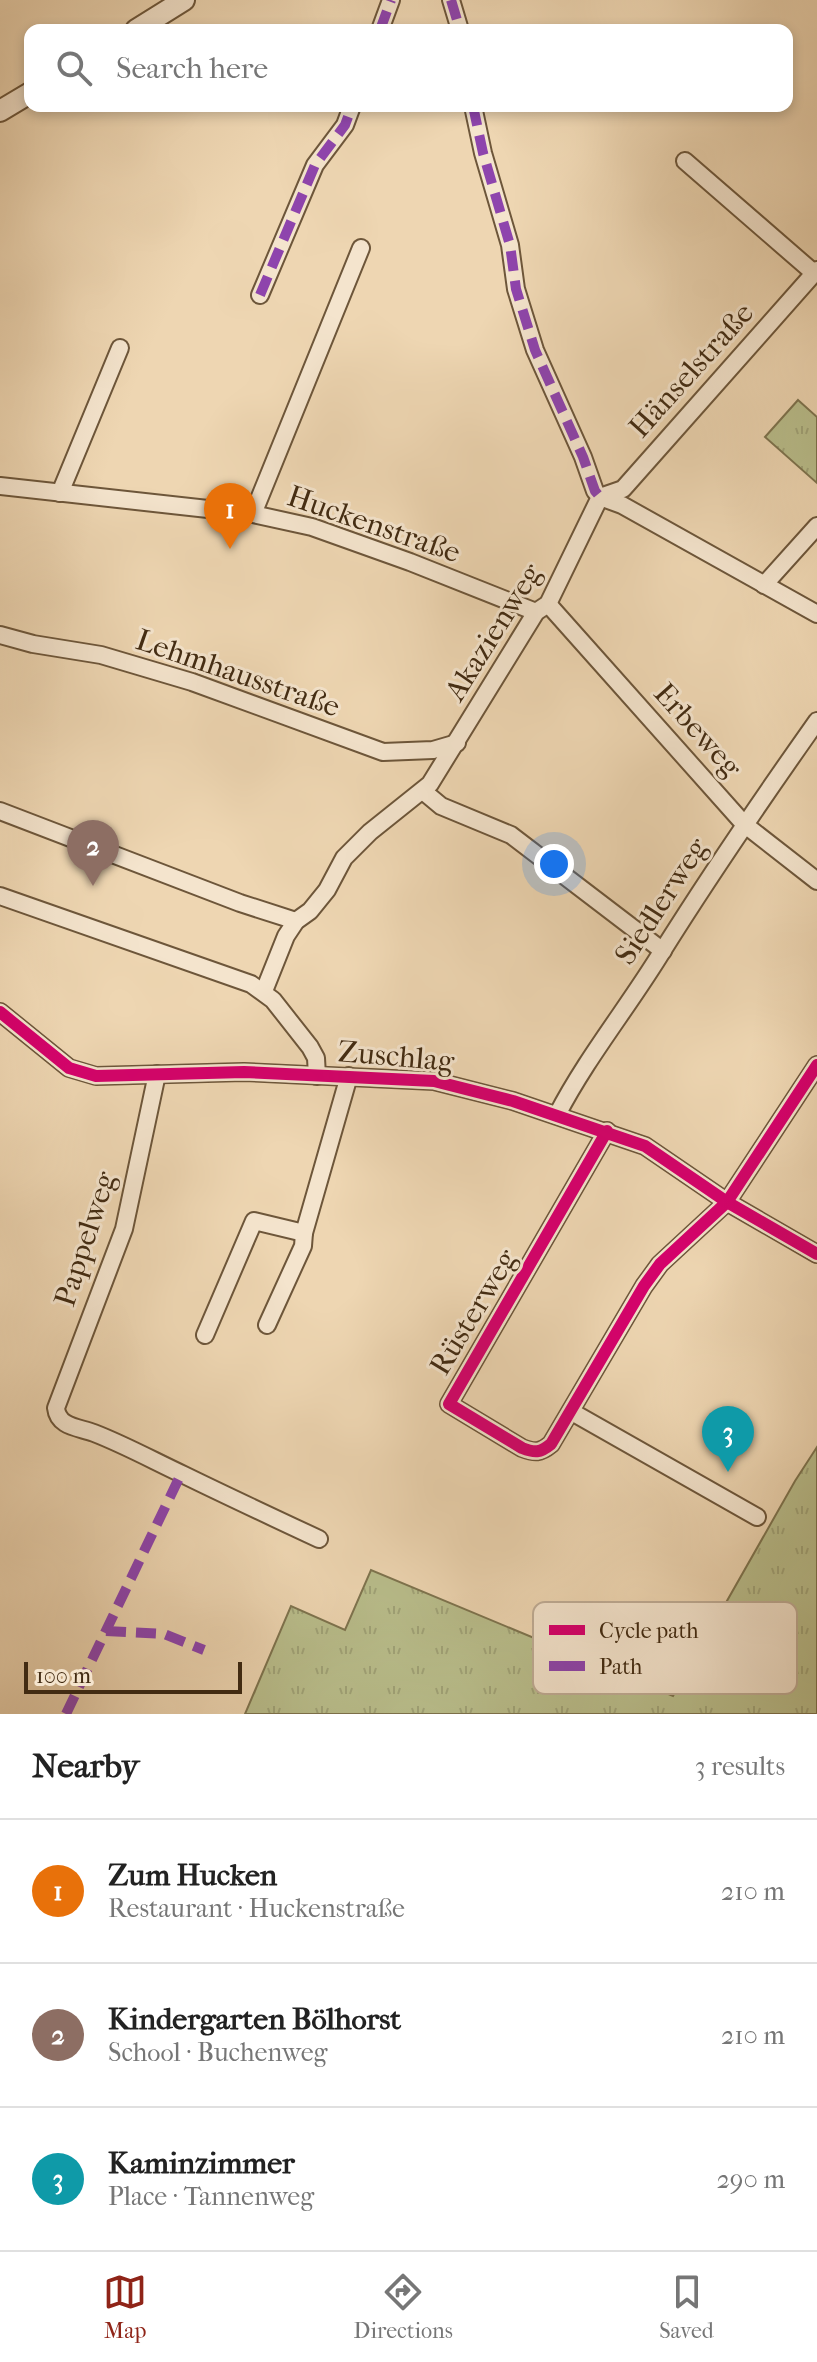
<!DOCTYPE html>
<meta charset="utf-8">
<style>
body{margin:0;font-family:"IM FELL French Canon",serif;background:#f2f2f2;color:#222}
.scale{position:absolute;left:24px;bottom:20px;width:218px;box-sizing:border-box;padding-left:8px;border:4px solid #422b12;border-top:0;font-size:22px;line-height:28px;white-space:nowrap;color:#422b12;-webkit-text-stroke:6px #f4e4cd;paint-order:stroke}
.you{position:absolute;left:554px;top:864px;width:28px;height:28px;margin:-20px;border:6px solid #fff;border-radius:50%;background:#1a73e8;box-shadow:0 0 0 12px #1a73e833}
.badge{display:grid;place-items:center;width:52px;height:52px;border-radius:50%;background:#8f2418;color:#fff;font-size:26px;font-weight:700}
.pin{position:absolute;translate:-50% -66px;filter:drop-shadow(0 2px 4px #0008)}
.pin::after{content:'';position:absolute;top:42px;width:28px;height:24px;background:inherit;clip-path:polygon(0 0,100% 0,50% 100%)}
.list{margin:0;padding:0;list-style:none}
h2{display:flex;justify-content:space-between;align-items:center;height:104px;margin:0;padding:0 32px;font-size:34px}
h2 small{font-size:26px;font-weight:400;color:#767676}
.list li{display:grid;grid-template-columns:52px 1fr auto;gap:24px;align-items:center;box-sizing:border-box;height:144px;padding:0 32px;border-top:2px solid #e0e0e0}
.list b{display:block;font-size:30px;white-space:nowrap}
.list p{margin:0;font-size:26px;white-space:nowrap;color:#767676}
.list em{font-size:26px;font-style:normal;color:#767676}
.icon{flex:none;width:44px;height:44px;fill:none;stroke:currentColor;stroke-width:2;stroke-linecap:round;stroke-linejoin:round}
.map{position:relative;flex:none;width:817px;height:1714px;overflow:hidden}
.search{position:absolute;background:#fff;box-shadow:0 4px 12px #0003;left:24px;right:24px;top:24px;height:88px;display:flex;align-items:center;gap:20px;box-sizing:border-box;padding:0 28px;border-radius:16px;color:#767676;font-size:30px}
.sheet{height:536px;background:#fff}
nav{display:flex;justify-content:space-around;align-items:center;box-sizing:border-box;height:112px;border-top:2px solid #e0e0e0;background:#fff;font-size:22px;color:#767676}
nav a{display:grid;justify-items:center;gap:4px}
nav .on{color:#8f2418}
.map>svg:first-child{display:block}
</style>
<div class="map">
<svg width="817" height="1714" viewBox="0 0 817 1714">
<defs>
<pattern id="grass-tufts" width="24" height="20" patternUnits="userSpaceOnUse" patternTransform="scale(2)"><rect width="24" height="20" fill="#b9be8c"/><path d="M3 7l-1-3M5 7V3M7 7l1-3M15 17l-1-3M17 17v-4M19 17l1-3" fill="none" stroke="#a0a378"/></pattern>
</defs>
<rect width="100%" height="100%" fill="#eed6b2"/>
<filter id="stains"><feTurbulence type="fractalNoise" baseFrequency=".0025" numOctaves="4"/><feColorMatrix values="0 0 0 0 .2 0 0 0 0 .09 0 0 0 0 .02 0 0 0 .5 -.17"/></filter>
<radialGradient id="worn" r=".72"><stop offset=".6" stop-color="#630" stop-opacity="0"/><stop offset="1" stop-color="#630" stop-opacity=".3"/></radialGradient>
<!-- grass -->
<g fill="url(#grass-tufts)" stroke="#7e744f" stroke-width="2">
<polygon points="798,400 817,417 817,483 765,437"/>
<polygon points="817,1447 817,1714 245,1714 291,1606 345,1630 371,1570 673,1696 795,1481"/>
</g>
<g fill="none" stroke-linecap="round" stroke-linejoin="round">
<!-- minor casing -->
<g stroke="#6d563a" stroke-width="20">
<g id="minor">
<polyline points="451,0 460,30"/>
<polyline points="380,30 391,0"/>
<polyline points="473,106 483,153 510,245 516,289 535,350 583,457 595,491 600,497"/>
<polyline points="685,161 814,273"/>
<polyline points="260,295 315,165 345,125 352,106"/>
<polyline points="0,486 253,514 312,527 410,562 536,612"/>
<polyline points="60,493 120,348"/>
<polyline points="600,497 623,489 817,270"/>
<polyline points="600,497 622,505 817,614"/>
<polyline points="253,514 361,248"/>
<polyline points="764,585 817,526"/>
<polyline points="548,604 744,824 817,881"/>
<polyline points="0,635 33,644 101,655 192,682 383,752 433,750 457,743"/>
<polyline points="423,791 441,806 511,835 663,951"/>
<polyline points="0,811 240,903 296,921"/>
<polyline points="0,896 251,984 273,1000 310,1047 316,1058 317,1076"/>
<polyline points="264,991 286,936 296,921 310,911 327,890 344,858 370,832 430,784 536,612 548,604 600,497"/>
<polyline points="0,1012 69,1068 96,1076 244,1072 434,1081 513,1101 645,1146 727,1202 817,1254"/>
<path d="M157,1074L124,1229L56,1408C58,1427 78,1427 94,1433C125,1445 154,1461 184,1475C229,1497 274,1518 319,1539"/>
<path d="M557,1115C587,1057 629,1006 663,950C712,872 764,796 817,721"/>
<path d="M607,1131L449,1404L522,1448C535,1453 540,1453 551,1444L644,1286L660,1264L727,1202L817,1065"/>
<polyline points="267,1325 303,1246 304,1233"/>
<polyline points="205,1335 254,1221 304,1233 349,1076"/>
<polyline points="572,1412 757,1517"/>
</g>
</g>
<!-- tertiary casing -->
<g stroke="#6d563a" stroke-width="24">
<g id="tertiary">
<polyline points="136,30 184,0"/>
<polyline points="0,111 30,93"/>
</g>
</g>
<!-- minor -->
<use href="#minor" stroke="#f4e4cd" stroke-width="16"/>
<!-- tertiary -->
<use href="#tertiary" stroke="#f4e4cd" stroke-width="20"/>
<!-- quiet -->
<g stroke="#8e44ad" stroke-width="10" stroke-dasharray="20 10" stroke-linecap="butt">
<polyline points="451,0 460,30"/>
<polyline points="380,30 391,0"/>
<polyline points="473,106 483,153 510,245 516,289 535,350 583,457 595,491 600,497"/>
<polyline points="260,295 315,165 345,125 352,106"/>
<polyline points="106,1631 164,1634 204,1650"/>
<polyline points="66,1714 181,1474"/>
</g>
<!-- cycleway casing -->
<g stroke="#f4e4cd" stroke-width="17">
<g id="cycleway">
<polyline points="0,1012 69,1068 96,1076 244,1072 434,1081 513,1101 645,1146 727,1202 817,1254"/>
<path d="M607,1131L449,1404L522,1448C535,1453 540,1453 551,1444L644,1286L660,1264L727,1202L817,1065"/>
</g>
</g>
<!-- cycleway -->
<use href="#cycleway" stroke="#d6006c" stroke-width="12"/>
</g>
<g text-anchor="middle" stroke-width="6" stroke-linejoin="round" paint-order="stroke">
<!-- street labels -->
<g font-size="30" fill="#422b12" stroke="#f4e4cd">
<text transform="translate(691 370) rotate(-48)" y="10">Hänselstraße</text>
<text transform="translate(374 524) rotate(19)" y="10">Huckenstraße</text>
<text transform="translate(493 632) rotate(-58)" y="10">Akazienweg</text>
<text transform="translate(238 673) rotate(19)" y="10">Lehmhausstraße</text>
<text transform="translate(698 730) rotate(48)" y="10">Erbeweg</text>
<text transform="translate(661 901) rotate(-57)" y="10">Siedlerweg</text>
<text transform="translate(396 1056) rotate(5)" y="10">Zuschlag</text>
<text transform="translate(85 1239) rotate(-72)" y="10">Pappelweg</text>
<text transform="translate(473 1312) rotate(-59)" y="10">Rüsterweg</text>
</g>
</g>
<!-- legend -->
<rect x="533" y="1602" width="264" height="92" rx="12" fill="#f4e4cd" stroke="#bfac95" stroke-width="2"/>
<rect x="549" y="1625" width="36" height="10" fill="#d6006c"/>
<rect x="549" y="1661" width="36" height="10" fill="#8e44ad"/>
<g font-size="22" fill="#422b12">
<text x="599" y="1638">Cycle path</text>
<text x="599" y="1674">Path</text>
</g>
<rect width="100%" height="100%" filter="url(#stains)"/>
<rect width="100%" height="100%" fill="url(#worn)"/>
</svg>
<div class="scale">100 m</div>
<div class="you"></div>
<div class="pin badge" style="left:230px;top:549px;background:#e8710a">1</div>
<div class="pin badge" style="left:93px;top:886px;background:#8d6e63">2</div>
<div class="pin badge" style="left:728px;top:1472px;background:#0f9aa8">3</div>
<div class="search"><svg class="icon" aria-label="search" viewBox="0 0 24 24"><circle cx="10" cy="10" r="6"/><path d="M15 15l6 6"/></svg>Search here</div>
</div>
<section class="sheet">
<h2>Nearby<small>3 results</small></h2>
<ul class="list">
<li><span class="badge" style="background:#e8710a">1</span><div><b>Zum Hucken</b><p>Restaurant · Huckenstraße</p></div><em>210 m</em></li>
<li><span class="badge" style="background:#8d6e63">2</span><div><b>Kindergarten Bölhorst</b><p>School · Buchenweg</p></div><em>210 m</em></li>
<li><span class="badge" style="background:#0f9aa8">3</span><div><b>Kaminzimmer</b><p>Place · Tannenweg</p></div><em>290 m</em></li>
</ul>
</section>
<nav>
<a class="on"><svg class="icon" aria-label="map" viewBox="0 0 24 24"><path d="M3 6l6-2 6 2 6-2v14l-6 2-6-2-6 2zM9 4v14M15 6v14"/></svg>Map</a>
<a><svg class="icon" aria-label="directions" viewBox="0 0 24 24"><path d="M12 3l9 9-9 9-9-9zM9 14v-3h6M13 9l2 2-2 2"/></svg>Directions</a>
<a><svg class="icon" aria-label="saved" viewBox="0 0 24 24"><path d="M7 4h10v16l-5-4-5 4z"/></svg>Saved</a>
</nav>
